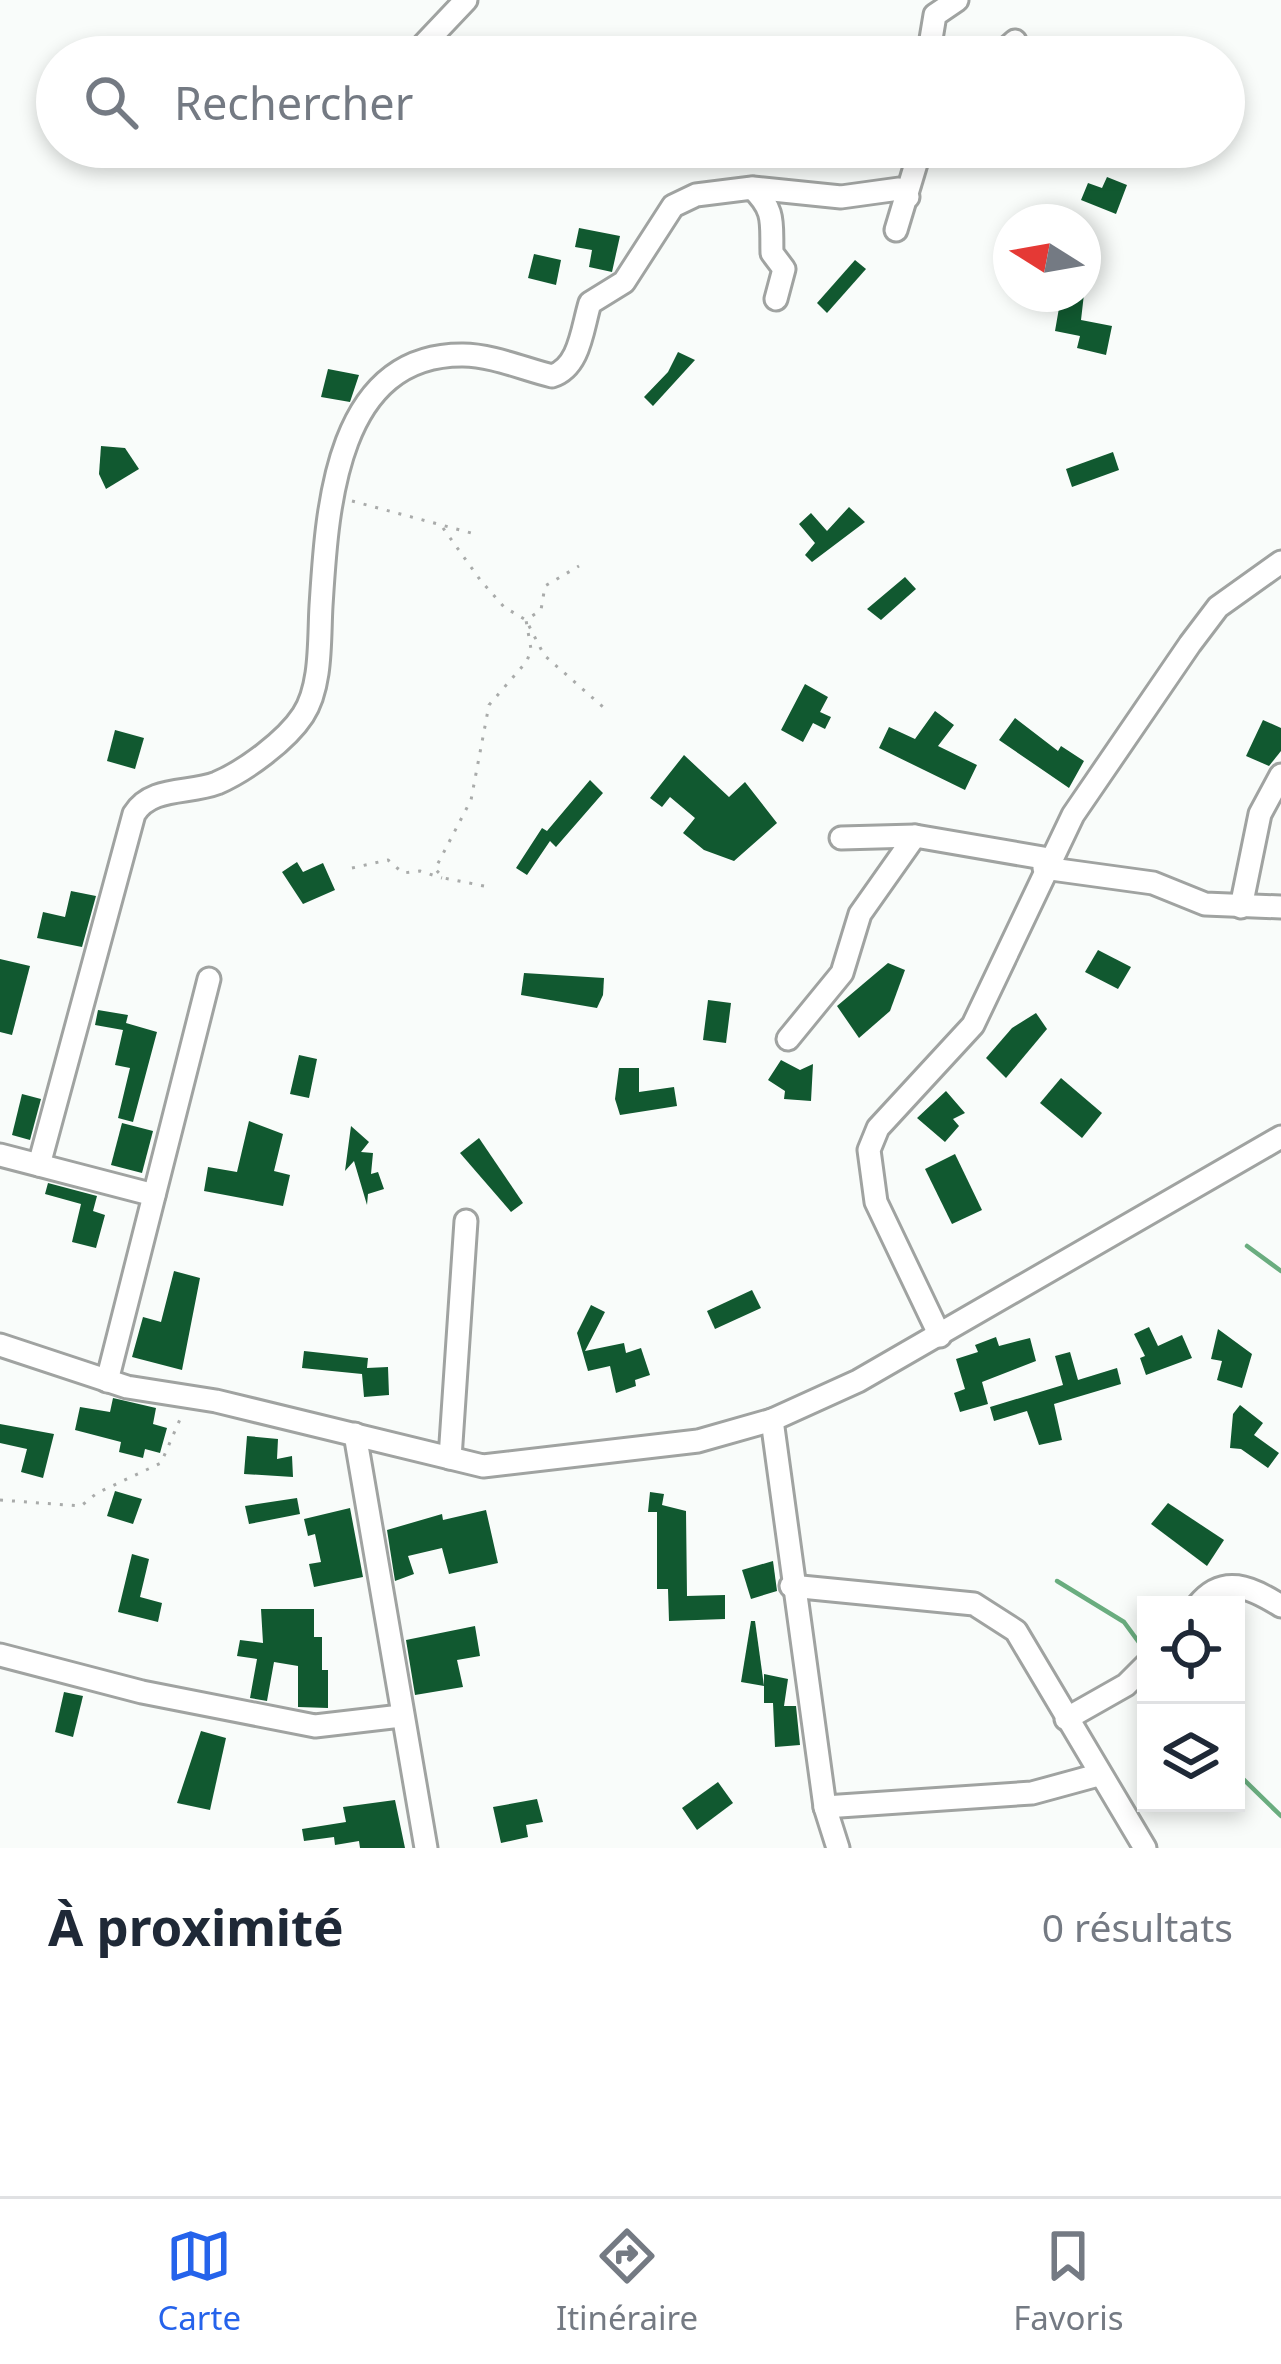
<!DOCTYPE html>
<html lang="fr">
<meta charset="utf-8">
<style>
body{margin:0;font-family:"Noto Sans",sans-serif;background:#f2f2f3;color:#1f2937}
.controls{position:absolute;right:36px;bottom:36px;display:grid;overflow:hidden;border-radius:0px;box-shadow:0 6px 18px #0003}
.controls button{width:108px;height:108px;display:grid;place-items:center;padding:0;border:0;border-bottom:3px solid #e0e1e3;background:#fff;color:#1f2937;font:60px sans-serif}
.compass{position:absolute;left:993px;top:204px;width:108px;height:108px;border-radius:50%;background:#fff;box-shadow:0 6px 18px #0003;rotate:281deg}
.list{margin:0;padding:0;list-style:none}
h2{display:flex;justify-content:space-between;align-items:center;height:156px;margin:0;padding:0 48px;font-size:51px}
h2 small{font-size:39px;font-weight:400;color:#747a83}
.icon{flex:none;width:66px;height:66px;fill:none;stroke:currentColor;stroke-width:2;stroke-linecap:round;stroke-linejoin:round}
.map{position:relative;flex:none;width:1281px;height:1848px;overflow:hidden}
.search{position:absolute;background:#fff;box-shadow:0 6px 18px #0003;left:36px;right:36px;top:36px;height:132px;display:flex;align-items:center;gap:30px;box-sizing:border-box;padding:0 42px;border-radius:66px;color:#747a83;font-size:45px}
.sheet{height:348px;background:#fff}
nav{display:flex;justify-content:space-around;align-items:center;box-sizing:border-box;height:168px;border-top:3px solid #e0e1e3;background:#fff;font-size:33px;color:#747a83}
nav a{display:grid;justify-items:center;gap:6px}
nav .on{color:#2563eb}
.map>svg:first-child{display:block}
</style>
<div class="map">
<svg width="1281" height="1848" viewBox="0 0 1281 1848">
<rect width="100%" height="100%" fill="#f9fcfa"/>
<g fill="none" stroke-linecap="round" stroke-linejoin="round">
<!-- stream -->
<g stroke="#6aad7f" stroke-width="4.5">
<polyline points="1247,1246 1281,1271"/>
<polyline points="1057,1581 1124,1622 1146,1652"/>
<polyline points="1236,1772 1281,1816"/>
</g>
</g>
<!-- building -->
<g fill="#115930">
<polygon points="1107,177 1127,185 1116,214 1081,200 1088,183 1102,188"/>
<polygon points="579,228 620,236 612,272 589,267 592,250 575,247"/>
<polygon points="534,254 561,260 556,285 528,278"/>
<polygon points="855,260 866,269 827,313 817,303"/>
<polygon points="1049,294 1084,294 1081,320 1112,326 1106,355 1077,348 1080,336 1055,331 1059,308 1048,307"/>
<polygon points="678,352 695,360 653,406 644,397 668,372"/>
<polygon points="328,369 359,375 350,402 321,397"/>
<polygon points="101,446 125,448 139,469 106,489 99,474"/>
<polygon points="1113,452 1119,470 1072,487 1066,469"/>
<polygon points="849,507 865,522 812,562 805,555 815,543 799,524 811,513 827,531"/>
<polygon points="905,577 916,589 881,620 867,609"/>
<polygon points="805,684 828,697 820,712 831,717 825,729 813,723 803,742 781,730"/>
<polygon points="935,711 954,725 938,746 977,765 965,790 879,748 889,727 915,739"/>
<polygon points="1015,718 1058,751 1061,746 1084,761 1069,788 999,740"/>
<polygon points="1263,720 1281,728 1281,751 1269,766 1246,756"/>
<polygon points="115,730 144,738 135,769 107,761"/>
<polygon points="684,755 729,797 745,782 777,823 734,861 704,850 683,833 695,818 670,797 662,807 650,798"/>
<polygon points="590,780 603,793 556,847 550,841 527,875 516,868 542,828 547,831"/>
<polygon points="297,862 303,872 323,863 335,890 303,904 282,872"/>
<polygon points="71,891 96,896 82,947 37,938 43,912 65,917"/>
<polygon points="1098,950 1131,967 1118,989 1085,972"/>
<polygon points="0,959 30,966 12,1035 0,1032"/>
<polygon points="888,963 905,970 890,1011 859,1038 837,1006"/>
<polygon points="524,973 604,978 603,995 597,1008 521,995"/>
<polygon points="708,1000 731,1003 726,1043 703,1040"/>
<polygon points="98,1010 128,1015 126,1023 157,1032 133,1122 118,1118 130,1068 115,1065 123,1030 95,1025"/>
<polygon points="1036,1013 1047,1029 1006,1078 986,1058 1012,1028"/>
<polygon points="299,1055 317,1059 309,1098 290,1094"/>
<polygon points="781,1060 800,1070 813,1064 811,1101 784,1099 785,1091 768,1080"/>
<polygon points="619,1068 639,1068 639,1092 674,1087 677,1106 620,1115 615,1099"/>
<polygon points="1061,1078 1102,1113 1082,1138 1040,1103"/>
<polygon points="946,1091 965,1113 953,1119 959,1126 945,1142 917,1118"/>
<polygon points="22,1094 41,1099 30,1140 12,1135"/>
<polygon points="249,1121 283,1134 274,1171 290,1175 283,1206 204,1191 208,1167 237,1172"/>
<polygon points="122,1123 153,1131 142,1173 111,1165"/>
<polygon points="351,1126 369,1142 361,1152 373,1153 371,1174 378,1172 384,1189 368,1194 367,1205 354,1161 345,1171"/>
<polygon points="479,1138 523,1203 511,1212 460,1153"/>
<polygon points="955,1154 982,1210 952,1224 925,1169"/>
<polygon points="48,1183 97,1196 93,1211 105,1215 96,1248 72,1242 81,1204 45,1194"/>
<polygon points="174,1271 200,1278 182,1370 132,1357 143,1317 161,1322"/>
<polygon points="752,1290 761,1308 715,1329 707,1311"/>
<polygon points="591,1305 605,1312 585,1351 624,1343 626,1353 641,1348 650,1375 635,1380 636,1386 616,1393 610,1366 588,1371 577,1333"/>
<polygon points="1149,1327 1158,1346 1182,1335 1192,1358 1146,1375 1140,1358 1145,1356 1134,1334"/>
<polygon points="1218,1329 1252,1354 1242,1388 1217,1380 1222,1361 1211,1359"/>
<polygon points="996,1337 999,1346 1030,1338 1036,1361 982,1382 988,1404 960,1412 954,1393 965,1389 956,1359 978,1352 975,1345"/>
<polygon points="304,1351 368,1358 367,1368 388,1367 389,1395 364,1397 362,1374 302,1368"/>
<polygon points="1070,1352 1078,1380 1117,1368 1121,1384 1054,1404 1062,1440 1039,1445 1027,1411 994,1421 990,1407 1063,1385 1055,1356"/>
<polygon points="113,1398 156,1408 153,1424 167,1428 160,1453 145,1449 143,1458 119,1452 121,1442 75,1430 80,1407 110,1412"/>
<polygon points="1240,1405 1263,1423 1254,1435 1279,1453 1268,1468 1241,1449 1230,1448 1233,1414"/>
<polygon points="0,1424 54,1434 43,1478 21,1472 27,1449 0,1443"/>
<polygon points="247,1436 278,1439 277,1459 292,1456 293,1477 244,1474"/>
<polygon points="115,1491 142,1499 133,1524 107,1516"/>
<polygon points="650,1492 664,1494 662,1505 686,1511 687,1596 725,1595 725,1619 669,1621 668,1589 657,1589 657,1512 648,1512"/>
<polygon points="297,1498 300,1514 249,1524 245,1506"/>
<polygon points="1168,1503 1224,1540 1207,1566 1151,1524"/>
<polygon points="350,1508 363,1577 314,1587 309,1564 321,1562 315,1534 308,1536 304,1519"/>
<polygon points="486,1510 498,1563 449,1574 442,1548 408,1556 414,1574 395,1581 387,1530 442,1514 443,1520"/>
<polygon points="132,1554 149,1559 140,1597 162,1603 158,1622 118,1612"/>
<polygon points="773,1561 777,1591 751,1599 742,1570"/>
<polygon points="261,1609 314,1609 314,1637 322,1637 322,1670 328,1670 328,1708 298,1707 298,1666 274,1662 267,1701 250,1698 257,1659 237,1656 240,1640 263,1643"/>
<polygon points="751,1621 755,1621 764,1686 741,1682"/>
<polygon points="475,1626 480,1656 457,1660 463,1687 415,1695 406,1640"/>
<polygon points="764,1674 788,1679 784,1706 796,1706 800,1745 775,1747 773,1703 764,1703"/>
<polygon points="64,1692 83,1696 73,1737 55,1732"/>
<polygon points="201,1731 226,1738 210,1810 177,1803"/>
<polygon points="718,1782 733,1803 697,1830 682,1808"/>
<polygon points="537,1799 543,1822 526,1825 528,1837 501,1843 493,1807"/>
<polygon points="395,1800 405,1848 360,1848 359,1841 335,1845 334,1837 304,1841 302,1829 346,1822 343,1807"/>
</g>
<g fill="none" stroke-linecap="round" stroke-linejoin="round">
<!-- minor casing -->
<g stroke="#a0a3a1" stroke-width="27">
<g id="minor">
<polyline points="412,57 466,0"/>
<polyline points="928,57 935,15 957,0"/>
<polyline points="997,57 1015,41"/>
<polyline points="753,188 841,197 899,189 908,197"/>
<polyline points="896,230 921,147"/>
<polyline points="841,838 915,836 1049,859"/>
<polyline points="1044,868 1153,883 1205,904 1281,907"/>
<polyline points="1241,907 1260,814 1281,775"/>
<polyline points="788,1039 842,973 860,914 915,836"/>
<polyline points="0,1155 154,1195"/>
<path d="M39,1165L134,814C151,786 189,794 217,783C245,771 286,741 303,715C322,686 319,639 321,606C327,512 334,354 463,355C491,355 524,369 552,376C580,367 582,329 590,303L624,282L673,206L696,195L752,188C776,211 771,223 772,253L784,269L776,299"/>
<polyline points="940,1336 876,1202 869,1150 878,1128 973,1025 1073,815 1190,644 1218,607 1281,562"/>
<polyline points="0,1345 127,1387 216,1401 483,1466 698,1441 772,1420 858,1381 1281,1137"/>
<polyline points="107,1381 209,979"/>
<polyline points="772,1420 825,1807 838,1848"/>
<polyline points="355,1434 426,1848"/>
<polyline points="450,1458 466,1221"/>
<polyline points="791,1586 974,1604 1016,1631 1145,1848"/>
<path d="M1198,1605C1223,1574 1251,1587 1281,1606"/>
<polyline points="0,1655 142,1692 315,1726 401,1716"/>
<polyline points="1066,1719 1126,1685 1146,1665"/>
<polyline points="825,1807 1032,1793 1098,1775"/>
</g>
</g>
<!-- path -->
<g stroke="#a9abaa" stroke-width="3" stroke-dasharray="3 9" stroke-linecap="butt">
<polyline points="352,501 475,534"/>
<polyline points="443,528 481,581 504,607 526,620 544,655 603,707"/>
<polyline points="352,868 388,860 403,873 420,871 442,878"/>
<polyline points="484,886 444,878 435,869 471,800 489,705 527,661 531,649 526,620 541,610 545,586 579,566"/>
<polyline points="0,1500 81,1506 97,1493 161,1463 181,1417"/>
</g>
<!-- minor -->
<use href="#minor" stroke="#fff" stroke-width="21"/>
</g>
</svg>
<div class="controls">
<button><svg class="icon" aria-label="locate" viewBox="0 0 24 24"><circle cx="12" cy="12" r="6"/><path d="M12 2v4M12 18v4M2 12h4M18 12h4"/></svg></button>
<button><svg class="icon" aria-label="layers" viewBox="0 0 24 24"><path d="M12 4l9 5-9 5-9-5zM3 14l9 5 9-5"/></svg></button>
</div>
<svg class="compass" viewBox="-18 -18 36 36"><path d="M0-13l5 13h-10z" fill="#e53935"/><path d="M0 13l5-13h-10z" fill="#747a83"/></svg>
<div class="search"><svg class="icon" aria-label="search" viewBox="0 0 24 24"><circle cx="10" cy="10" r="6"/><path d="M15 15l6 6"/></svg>Rechercher</div>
</div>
<section class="sheet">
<h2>À proximité<small>0 résultats</small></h2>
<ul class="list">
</ul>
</section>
<nav>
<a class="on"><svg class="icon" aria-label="map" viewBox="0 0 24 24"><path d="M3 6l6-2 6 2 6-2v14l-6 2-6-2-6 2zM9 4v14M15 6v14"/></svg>Carte</a>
<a><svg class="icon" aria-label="directions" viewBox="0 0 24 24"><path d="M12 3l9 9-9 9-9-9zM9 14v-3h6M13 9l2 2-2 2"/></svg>Itinéraire</a>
<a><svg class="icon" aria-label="saved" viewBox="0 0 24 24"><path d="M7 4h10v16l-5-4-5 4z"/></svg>Favoris</a>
</nav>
